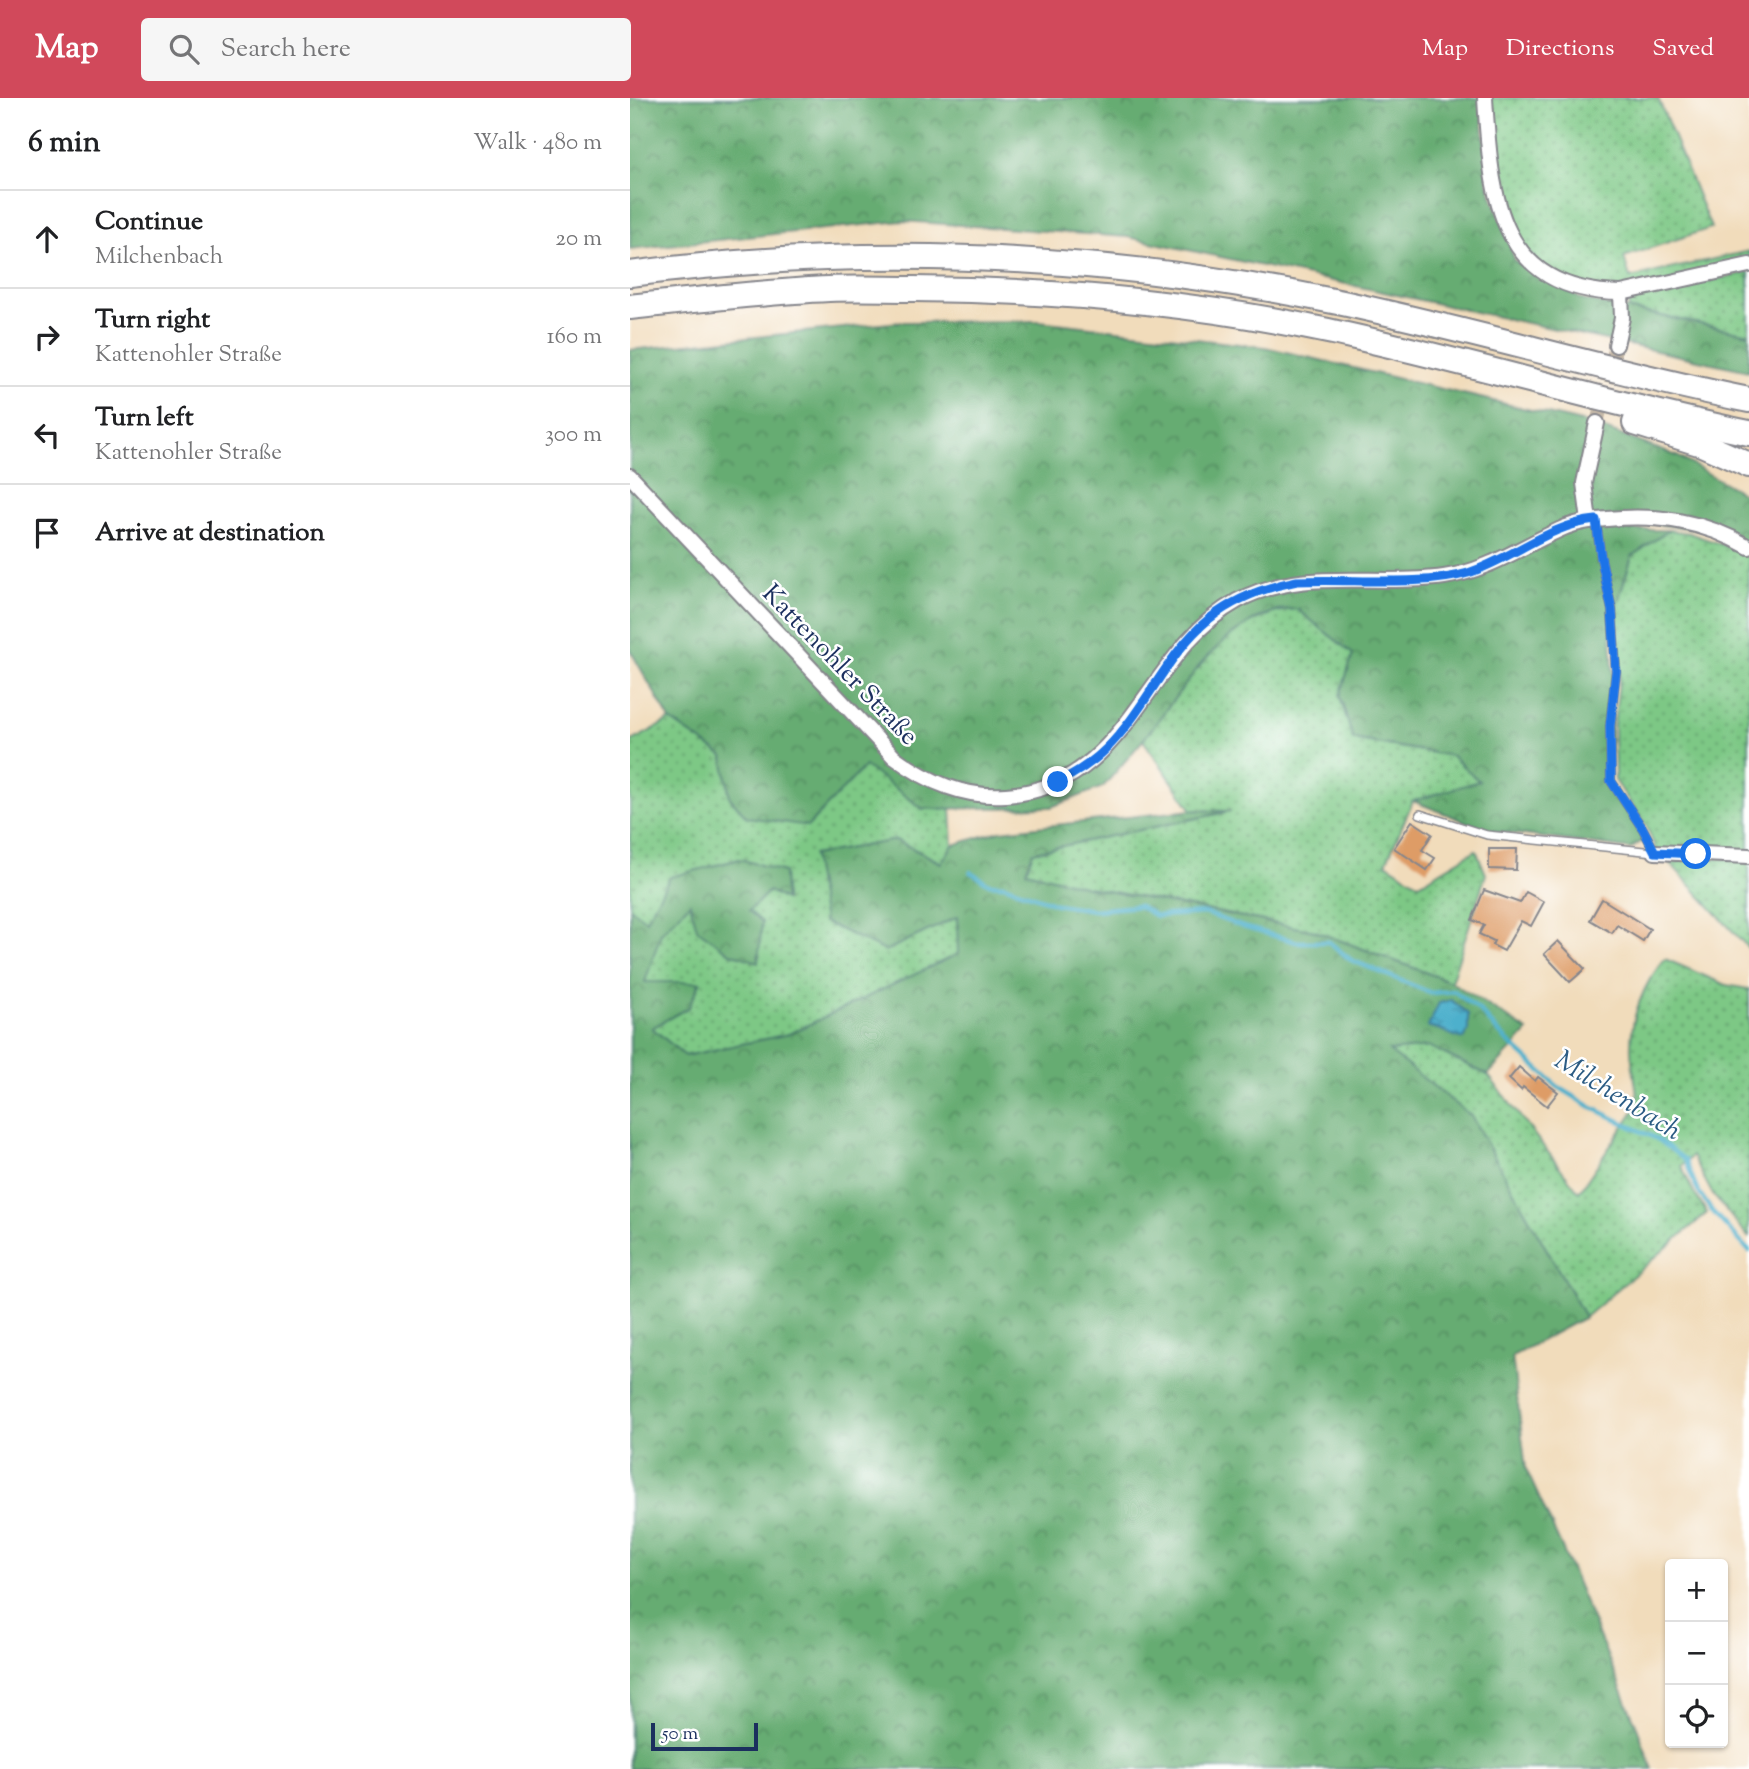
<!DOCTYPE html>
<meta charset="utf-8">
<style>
body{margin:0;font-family:"Sorts Mill Goudy",serif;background:#f6f6f6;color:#202124}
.controls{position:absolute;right:21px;bottom:21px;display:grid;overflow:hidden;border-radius:7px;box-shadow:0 2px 5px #0004}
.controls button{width:63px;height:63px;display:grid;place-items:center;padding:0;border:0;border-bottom:2px solid #e0e0e0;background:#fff;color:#202124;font:35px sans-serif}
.scale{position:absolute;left:21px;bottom:18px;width:107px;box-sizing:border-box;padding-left:7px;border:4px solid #1b2f5e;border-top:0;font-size:19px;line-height:24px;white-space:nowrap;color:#1b2f5e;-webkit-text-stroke:5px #fff;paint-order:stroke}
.stop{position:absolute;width:21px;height:21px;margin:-16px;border:5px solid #1a73e8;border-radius:50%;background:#fff}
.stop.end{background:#1a73e8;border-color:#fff;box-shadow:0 2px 7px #0008}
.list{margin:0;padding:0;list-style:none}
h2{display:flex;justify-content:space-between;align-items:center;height:91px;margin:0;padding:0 28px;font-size:30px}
h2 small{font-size:23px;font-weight:400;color:#757577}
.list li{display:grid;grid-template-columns:46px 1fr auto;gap:21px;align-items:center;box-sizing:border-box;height:98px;padding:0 28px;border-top:2px solid #e0e0e0}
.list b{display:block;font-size:26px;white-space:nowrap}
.list p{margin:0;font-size:23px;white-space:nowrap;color:#757577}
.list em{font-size:23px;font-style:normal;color:#757577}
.icon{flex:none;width:38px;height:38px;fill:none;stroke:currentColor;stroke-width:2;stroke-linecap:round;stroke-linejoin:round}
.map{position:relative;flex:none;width:1119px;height:1671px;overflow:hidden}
header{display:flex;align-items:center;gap:42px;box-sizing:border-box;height:98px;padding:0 35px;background:#d1495b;color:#fff}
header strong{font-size:33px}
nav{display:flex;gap:38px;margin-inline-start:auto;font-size:24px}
.search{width:490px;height:63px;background:#f6f6f6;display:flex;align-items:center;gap:18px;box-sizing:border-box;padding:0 24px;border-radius:7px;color:#757577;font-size:26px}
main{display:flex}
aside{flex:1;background:#fff}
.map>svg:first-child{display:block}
</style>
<header>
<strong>Map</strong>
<div class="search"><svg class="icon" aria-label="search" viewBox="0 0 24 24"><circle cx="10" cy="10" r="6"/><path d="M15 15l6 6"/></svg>Search here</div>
<nav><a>Map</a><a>Directions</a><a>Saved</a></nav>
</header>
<main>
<aside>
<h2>6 min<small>Walk · 480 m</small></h2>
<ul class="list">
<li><svg class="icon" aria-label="ahead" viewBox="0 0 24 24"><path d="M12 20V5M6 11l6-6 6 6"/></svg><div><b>Continue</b><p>Milchenbach</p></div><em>20 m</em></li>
<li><svg class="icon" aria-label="right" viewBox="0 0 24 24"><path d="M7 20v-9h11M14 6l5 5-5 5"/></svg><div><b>Turn right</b><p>Kattenohler Straße</p></div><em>160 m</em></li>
<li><svg class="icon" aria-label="left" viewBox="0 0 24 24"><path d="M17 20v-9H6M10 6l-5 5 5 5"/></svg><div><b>Turn left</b><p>Kattenohler Straße</p></div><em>300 m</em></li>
<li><svg class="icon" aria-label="arrive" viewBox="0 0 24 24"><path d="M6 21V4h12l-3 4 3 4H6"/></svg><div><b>Arrive at destination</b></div></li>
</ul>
</aside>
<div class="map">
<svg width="1119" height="1671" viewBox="0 0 1119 1671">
<defs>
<pattern id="green-dots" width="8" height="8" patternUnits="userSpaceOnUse" patternTransform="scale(1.75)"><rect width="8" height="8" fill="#7dc885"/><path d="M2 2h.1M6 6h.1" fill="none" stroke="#66a370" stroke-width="1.8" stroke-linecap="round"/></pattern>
<pattern id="forest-crowns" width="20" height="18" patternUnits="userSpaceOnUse" patternTransform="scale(1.75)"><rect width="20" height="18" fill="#66ac72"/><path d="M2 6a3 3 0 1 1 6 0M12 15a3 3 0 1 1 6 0" fill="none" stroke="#538c61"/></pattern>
<pattern id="water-ripples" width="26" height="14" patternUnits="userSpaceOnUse" patternTransform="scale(1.75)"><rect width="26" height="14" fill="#4db0cc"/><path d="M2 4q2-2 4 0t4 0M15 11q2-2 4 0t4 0" fill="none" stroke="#3f90a9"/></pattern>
</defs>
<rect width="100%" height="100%" fill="#fff"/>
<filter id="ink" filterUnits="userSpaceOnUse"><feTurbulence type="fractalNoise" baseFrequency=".0143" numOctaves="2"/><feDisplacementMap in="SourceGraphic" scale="14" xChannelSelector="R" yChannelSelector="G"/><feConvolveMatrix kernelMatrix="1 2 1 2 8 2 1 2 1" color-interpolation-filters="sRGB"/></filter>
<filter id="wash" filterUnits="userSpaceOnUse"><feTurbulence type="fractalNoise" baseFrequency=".00686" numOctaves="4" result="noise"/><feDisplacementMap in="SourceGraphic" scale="28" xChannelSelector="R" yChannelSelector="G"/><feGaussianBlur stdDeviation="1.57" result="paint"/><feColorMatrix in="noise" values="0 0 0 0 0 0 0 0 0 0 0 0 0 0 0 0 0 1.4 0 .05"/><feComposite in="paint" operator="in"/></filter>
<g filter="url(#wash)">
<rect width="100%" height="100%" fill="#f1dcbb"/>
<!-- green -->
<g fill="url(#green-dots)" stroke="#4c7c72" stroke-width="2">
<polygon points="855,0 1028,0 1081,130 994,159 1000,180 1119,153 1119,167 991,195 924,182 876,129"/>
<polygon points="1119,174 1119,236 998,211 1000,200"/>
<polygon points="1039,432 1059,435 1119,456 1119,754 1027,755 1017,729 985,682 984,628 990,574 987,506 1002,458"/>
<path d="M667,511L723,556L710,598L723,641L822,658L850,684L783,703L756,765L789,786L846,752L856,776L821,884L685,833L457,789L396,773L403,754L597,714L562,712L513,642C553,591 595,515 667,511Z"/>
<polygon points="40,622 93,658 100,700 178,728 235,667 293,711 321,710 323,747 312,765 266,742 183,757 255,853 327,819 329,856 159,936 55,958 22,930 59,909 70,885 14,884 31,834 60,805 118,813 139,793 155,802 154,774 109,761 41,779 16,823 0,810 0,644"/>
<polygon points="1066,760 1119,762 1119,851 1040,765"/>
<path d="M1035,861L1096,887L1119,891V1140L1083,1097L1062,1058L1051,1068L1064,1095L1077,1115L955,1219L841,1018L758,953L800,949L858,977L949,1094L1008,1007C1007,989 1002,970 1001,952C1000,920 1014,884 1035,861Z"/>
</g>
<!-- forest -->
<g fill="url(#forest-crowns)" stroke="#406e68" stroke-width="2">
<polygon points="0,0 851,0 858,85 885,163 953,202 1119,236 1119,273 498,139 272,123 0,151"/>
<polygon points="409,223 635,249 964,327 1047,358 1119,399 1119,449 1087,433 977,421 979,432 1039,432 1002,458 987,506 980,513 983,574 979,684 1011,733 1012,743 1001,751 857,732 783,703 849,683 822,658 723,641 710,598 723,556 667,511 647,512 626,521 597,540 573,563 513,642 473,689 421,709 293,711 235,668 178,728 117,719 100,700 93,658 40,622 0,552 0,252 270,224"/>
<polygon points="562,712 601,713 403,754 396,773 457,789 685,833 821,884 898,933 858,977 800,949 759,953 841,1018 955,1219 882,1258 896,1371 933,1452 1008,1631 1022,1671 0,1671 0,810 16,822 40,779 110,761 154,774 155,802 139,793 119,813 132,824 128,864 100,855 67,831 60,805 31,835 15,884 70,884 59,909 22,930 55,958 159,936 328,856 327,819 255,853 194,824 183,757 266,742 311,765 323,747 370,733"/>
</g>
<!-- water -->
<path fill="url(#water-ripples)" stroke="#347095" stroke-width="2" d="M821,902L838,916V933L834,941C820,938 812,930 798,929L809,905Z"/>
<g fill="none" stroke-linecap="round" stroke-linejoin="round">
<!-- stream -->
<polyline stroke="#4db0cc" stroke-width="4.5" points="341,774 359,786 374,787 426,806 464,812 509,808 526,818 575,815 613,829 667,844 699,844 721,862 801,895 824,893 850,913 873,939 927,988 961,1009 1029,1042 1055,1062 1068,1093 1082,1113 1119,1153"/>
</g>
<g id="blocks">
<!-- building -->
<g fill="#de9c66">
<polygon points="782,723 802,736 792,752 805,760 797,772 764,750"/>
<polygon points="859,751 887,751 886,772 859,771"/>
<polygon points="854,792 890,805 896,794 914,804 901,828 891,823 874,853 862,847 864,843 849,836 854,827 842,822"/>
<polygon points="972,801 1020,831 1013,843 987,827 982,835 960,822"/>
<polygon points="928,843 955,871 940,884 914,856"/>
<polygon points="889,969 905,983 908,979 928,994 917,1008 893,989 891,992 879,981"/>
</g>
</g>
</g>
<g filter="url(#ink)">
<use href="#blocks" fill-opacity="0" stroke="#86868c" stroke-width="2"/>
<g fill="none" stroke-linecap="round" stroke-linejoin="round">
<!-- street-tunnel -->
<polyline stroke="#c6b9a8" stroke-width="14" stroke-dasharray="14 7" stroke-linecap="butt" points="967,325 986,247"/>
<!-- lane casing -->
<g stroke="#86868c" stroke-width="10">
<g id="lane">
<polyline points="966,422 971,460 982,512 986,573 980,628 981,683 1013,731 1025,754"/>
<polyline points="790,716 857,737 1024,754"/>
</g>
</g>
<!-- street casing -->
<g stroke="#86868c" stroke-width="18">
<g id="street">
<path d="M855,0C861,99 868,193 991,195L1119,167"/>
<polyline points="986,247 992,220 991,195"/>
<path d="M0,378L264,659C298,684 334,700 376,697C501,688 513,555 607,503C672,468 745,489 814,479C859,473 895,446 936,429C949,424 963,422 977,421C1028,416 1074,423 1119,449"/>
<polyline points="959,423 954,385 967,325"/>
<polyline points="1025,754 1119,758"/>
</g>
</g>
<!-- highway casing -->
<g stroke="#86868c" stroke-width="28">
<g id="highway">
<path d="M0,176C234,146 472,156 703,203C843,232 979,274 1119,302"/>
<path d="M0,209C66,202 132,194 199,191C227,190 256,191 284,191C422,192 563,204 698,233C839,263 977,306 1119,335"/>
<polyline points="1005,325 1072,346 1119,367"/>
</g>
</g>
<!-- lane -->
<use href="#lane" stroke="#fff" stroke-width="7"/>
<!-- street -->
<use href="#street" stroke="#fff" stroke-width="14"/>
<!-- highway -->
<use href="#highway" stroke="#fff" stroke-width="24"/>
</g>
</g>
<g fill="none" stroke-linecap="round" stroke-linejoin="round" filter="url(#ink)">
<!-- route -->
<path stroke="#1a73e8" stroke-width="9" d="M428,684C446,675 462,665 476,651C516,612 536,556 579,521C605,500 636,489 667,483C718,480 791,489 838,475C882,461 920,426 966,422L971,460L982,512L986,573L980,628L981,683L1013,731L1025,754L1066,756"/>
</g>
<g text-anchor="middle" stroke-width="5" stroke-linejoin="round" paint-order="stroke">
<!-- street labels -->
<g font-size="26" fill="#1b2f5e" stroke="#fff">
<text transform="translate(211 566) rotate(46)" y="9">Kattenohler Straße</text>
</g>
<!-- water labels -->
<g font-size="28" font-style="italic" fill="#2c5c84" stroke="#fff">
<text transform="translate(989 996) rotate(32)" y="10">Milchenbach</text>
</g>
</g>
</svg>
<div class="controls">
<button>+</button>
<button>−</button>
<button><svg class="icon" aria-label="locate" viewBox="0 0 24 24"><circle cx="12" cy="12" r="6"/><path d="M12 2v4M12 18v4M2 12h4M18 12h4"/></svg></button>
</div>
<div class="scale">50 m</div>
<div class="stop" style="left:1066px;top:756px"></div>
<div class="stop end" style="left:428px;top:684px"></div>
</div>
</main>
